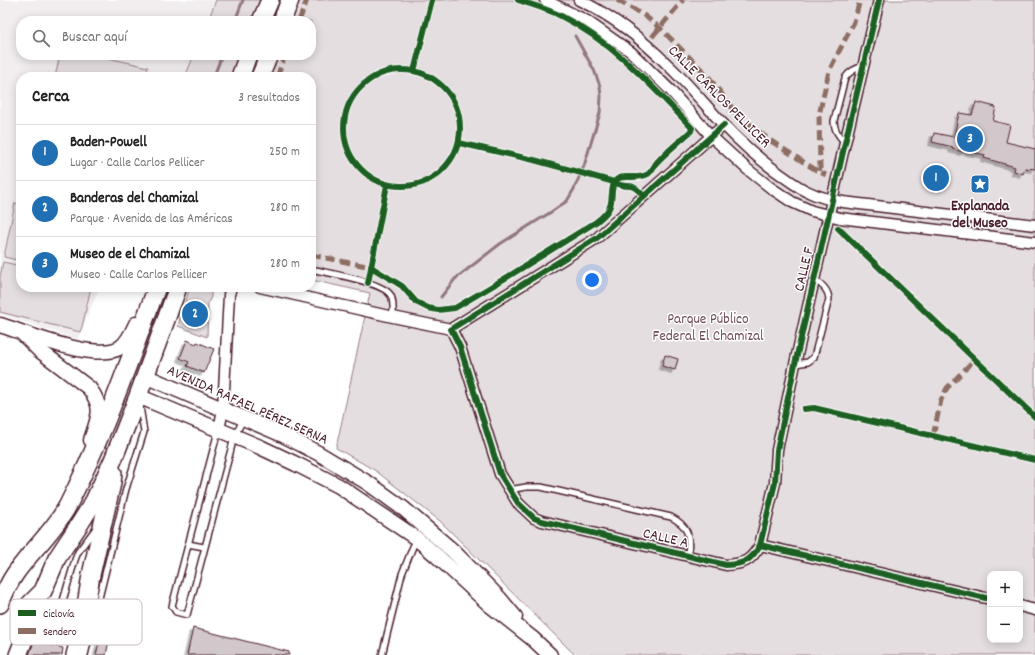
<!DOCTYPE html>
<html lang="es">
<meta charset="utf-8">
<style>
body{margin:0;font-family:Dekko,sans-serif;background:#f2f2f2;color:#222}
.controls{position:absolute;right:12px;bottom:12px;display:grid;overflow:hidden;border-radius:8px;box-shadow:0 2px 10px #0003}
.controls button{width:36px;height:36px;display:grid;place-items:center;padding:0;border:0;border-bottom:1px solid #e0e0e0;background:#fff;color:#222;font:20px sans-serif}
.you{position:absolute;left:592px;top:280px;width:14px;height:14px;margin:-10px;border:3px solid #fff;border-radius:50%;background:#1a73e8;box-shadow:0 0 0 6px #1a73e833}
.badge{display:grid;place-items:center;width:26px;height:26px;border-radius:50%;background:#1f6fb2;color:#fff;font-size:13px;font-weight:700}
.pin{position:absolute;translate:-50% -50%;border:2px solid #fff;box-shadow:0 1px 4px #0006}
.list{margin:0;padding:0;list-style:none}
h2{display:flex;justify-content:space-between;align-items:center;height:52px;margin:0;padding:0 16px;font-size:17px}
h2 small{font-size:13px;font-weight:400;color:#767676}
.list li{display:grid;grid-template-columns:26px 1fr auto;gap:12px;align-items:center;box-sizing:border-box;height:56px;padding:0 16px;border-top:1px solid #e0e0e0}
.list b{display:block;font-size:15px;white-space:nowrap}
.list p{margin:0;font-size:13px;white-space:nowrap;color:#767676}
.list em{font-size:13px;font-style:normal;color:#767676}
.icon{flex:none;width:22px;height:22px;fill:none;stroke:currentColor;stroke-width:2;stroke-linecap:round;stroke-linejoin:round}
.map{position:relative;flex:none;width:1035px;height:655px;overflow:hidden}
.search{position:absolute;background:#fff;box-shadow:0 2px 10px #0003;left:16px;top:16px;width:300px;height:44px;display:flex;align-items:center;gap:10px;box-sizing:border-box;padding:0 14px;border-radius:16px;color:#767676;font-size:15px}
.panel{position:absolute;background:#fff;box-shadow:0 2px 10px #0003;left:16px;top:72px;width:300px;height:220px;border-radius:16px}
.map>svg:first-child{display:block}
</style>
<div class="map">
<svg width="1035" height="655" viewBox="0 0 1035 655">
<defs>
<filter id="shadow"><feDropShadow dx="-3.5" dy="3.5" stdDeviation="0" flood-color="#0004"/></filter>
</defs>
<rect width="100%" height="100%" fill="#fff"/>
<filter id="ink" filterUnits="userSpaceOnUse"><feTurbulence type="fractalNoise" baseFrequency=".025" numOctaves="2"/><feDisplacementMap in="SourceGraphic" scale="8" xChannelSelector="R" yChannelSelector="G"/><feConvolveMatrix kernelMatrix="1 2 1 2 8 2 1 2 1" color-interpolation-filters="sRGB"/></filter>
<g filter="url(#ink)">
<!-- built -->
<polygon fill="#f2eeef" points="0,0 216,0 208,21 21,21 21,55 194,55 185,77 21,77 21,287 100,287 78,338 76,339 0,314"/>
<!-- green -->
<g fill="#e5dee0" stroke="#987e86" fill-rule="evenodd">
<path d="M216,0H1035V655H575L440,521L376,471L336,448L370,293L311,280V77H185L194,55H311V21H208ZM990,574H1020V640H990Z"/>
<polygon points="60,55 95,55 148,67 146,77 55,77"/>
<polygon points="15,203 21,204 21,261 4,257"/>
<polygon points="3,262 21,266 21,287 91,287 82,327 80,332 0,312 0,277"/>
<polygon points="202,287 208,288 211,291 211,297 208,303 207,337 178,326 188,293 192,289 198,289"/>
</g>
<g fill="none" stroke-linecap="round" stroke-linejoin="round">
<!-- stream -->
<g stroke="#91787e" stroke-width="3">
<polyline points="235,21 243,0"/>
<polyline points="214,76 222,55"/>
<polyline points="441,297 455,279 500,244 551,212 567,201 574,189 584,166 600,113 601,97 600,86 594,70 575,36"/>
</g>
</g>
<!-- building -->
<g fill="#d2c7cb" stroke="#4a1f2b" filter="url(#shadow)">
<polygon points="976,102 996,107 993,121 1010,125 1006,142 1035,149 1035,169 1025,168 1023,174 1014,171 1015,167 984,158 985,155 964,150 964,152 952,149 953,147 932,142 934,133 954,137 959,113 972,115"/>
<polygon points="187,340 196,344 197,342 214,349 204,373 187,366 189,362 180,358"/>
<polygon points="665,355 678,359 675,370 662,366"/>
<polygon points="193,628 289,652 289,655 187,655"/>
<polygon points="101,634 110,636 106,655 96,655"/>
<polygon points="34,641 63,648 62,655 29,655"/>
</g>
<g fill="none" stroke-linecap="round" stroke-linejoin="round">
<!-- service casing -->
<g stroke="#4a1f2b" stroke-width="8">
<g id="service">
<path d="M845,143C839,136 834,130 834,121L845,78C850,71 855,69 863,66"/>
<path d="M311,269C327,273 385,282 391,296C394,302 393,311 393,317"/>
<path d="M795,364L808,362L814,357L829,299C828,289 822,285 814,279"/>
<polyline points="218,431 172,606 176,612 187,615 230,453 234,437 243,420"/>
<path d="M509,490L526,487H541L671,517C689,526 690,536 688,555"/>
<polyline points="188,544 204,547"/>
<polyline points="57,621 75,560 78,552 96,528"/>
<polyline points="85,655 126,489 144,432 140,406"/>
<polyline points="382,655 402,574 416,539"/>
</g>
</g>
<!-- minor casing -->
<g stroke="#4a1f2b" stroke-width="13">
<g id="minor">
<polyline points="545,0 587,21 631,52 670,90 711,136 747,169 771,188 792,202 812,211 840,218 1035,242"/>
<path d="M579,0C613,16 643,40 669,66C688,84 705,105 723,124C740,142 760,160 780,174C790,181 800,189 811,193C821,198 832,200 843,202L1035,225"/>
<polyline points="260,287 393,317 451,329"/>
<path d="M451,329L460,347L500,474L518,503L534,518L542,521L726,565C744,564 751,561 760,545L775,483L777,450L795,364L845,143L879,0"/>
<polyline points="451,329 597,238 724,125"/>
<polyline points="219,430 223,409 229,295 231,287"/>
<polyline points="760,545 990,599"/>
<polyline points="1020,606 1035,610"/>
</g>
</g>
<!-- secondary casing -->
<g stroke="#4a1f2b" stroke-width="17">
<g id="secondary">
<path d="M0,325C27,333 97,363 121,347C129,341 132,332 136,324"/>
<path d="M23,334L39,350L89,388C105,409 98,417 91,440"/>
<polyline points="145,376 283,435 318,453 368,483 404,509 453,551 500,599 515,617"/>
<polyline points="138,396 260,447 296,464 339,486 416,538 437,556 490,605 533,639 550,655"/>
</g>
</g>
<!-- trunk casing -->
<g stroke="#4a1f2b" stroke-width="20">
<g id="trunk">
<polyline points="261,21 270,0"/>
<polyline points="282,21 290,0"/>
<polyline points="240,77 248,55"/>
<polyline points="260,77 269,55"/>
<path d="M0,604C4,594 8,584 15,574C31,551 53,532 67,507C103,437 129,361 157,287"/>
<polyline points="18,655 29,627 26,613 27,609 30,604 43,591 57,558 81,522 94,501 113,460 138,396 178,287"/>
<polyline points="75,655 82,629 91,575 112,483 113,473"/>
</g>
</g>
<!-- service -->
<use href="#service" stroke="#fff" stroke-width="5"/>
<!-- minor -->
<use href="#minor" stroke="#fff" stroke-width="10"/>
<!-- secondary -->
<use href="#secondary" stroke="#fff" stroke-width="14"/>
<!-- trunk -->
<use href="#trunk" stroke="#fff" stroke-width="17"/>
<!-- quiet -->
<g stroke="#8d6e63" stroke-width="5" stroke-dasharray="10 5" stroke-linecap="butt">
<polyline points="617,0 645,16 660,28 708,76 736,113 768,139 816,170 826,175"/>
<polyline points="299,21 307,0"/>
<polyline points="652,37 683,0"/>
<polyline points="277,77 285,55"/>
<polyline points="819,171 820,168 819,115 829,71 854,22 860,0"/>
<polyline points="311,255 371,267"/>
<polyline points="933,436 941,400 947,388 975,359"/>
</g>
<!-- cycleway casing -->
<g stroke="#fff" stroke-width="8">
<g id="cycleway">
<circle cx="402" cy="128" r="58"/>
<polyline points="414,71 432,0"/>
<path d="M724,125L597,238L451,329L460,347L500,474L518,503L534,518L542,521L726,565C744,564 751,561 760,545L775,483L777,450L795,364L845,143L879,0"/>
<path d="M459,143L534,160L614,182C622,187 622,185 630,186C635,186 640,192 644,196"/>
<polyline points="838,228 1035,417"/>
<path d="M371,267L402,286L416,302L428,308L438,310L455,308L509,276L596,222C601,218 608,213 610,206C613,199 610,186 616,180C623,173 636,181 648,174C652,171 654,166 657,162C668,151 680,141 691,131L692,128C653,87 613,42 561,16C548,9 532,5 518,0"/>
<polyline points="368,283 387,185"/>
<polyline points="804,409 814,408 1035,460"/>
<polyline points="760,545 990,599"/>
</g>
</g>
<!-- cycleway -->
<use href="#cycleway" stroke="#1b5e20" stroke-width="6"/>
</g>
</g>
<!-- icons -->
<defs>
<g id="sight-square" transform="scale(1)"><rect x="-9" y="-9" width="18" height="18" rx="4" fill="#1f6fb2" stroke="#fff"/><path d="M0-6L1.8-2.2L6-1.7L2.9 1.2L3.7 5.4L0 3.3L-3.7 5.4L-2.9 1.2L-6-1.7L-1.8-2.2Z" fill="#fff"/></g>
</defs>
<g fill-rule="evenodd">
<use href="#sight-square" x="980" y="184"/>
</g>
<g text-anchor="middle" stroke-width="3" stroke-linejoin="round" paint-order="stroke">
<!-- street labels -->
<g font-size="15" fill="#4a1f2b" stroke="#fff">
<text transform="translate(720 96) rotate(45)" y="5">CALLE CARLOS PELLICER</text>
<text transform="translate(803 269) rotate(-77)" y="5">CALLE F</text>
<text transform="translate(248 404) rotate(24)" y="5">AVENIDA RAFAEL PÉREZ SERNA</text>
<text transform="translate(666 537) rotate(13)" y="5">CALLE A</text>
</g>
<!-- poi labels -->
<g font-size="15" font-weight="bold" fill="#4a1f2b" stroke="#fff">
<text x="980" y="210">Explanada<tspan x="980" dy="17">del Museo</tspan></text>
</g>
<!-- park labels -->
<g font-size="15" fill="#714f58" stroke="#fff">
<text x="708" y="323">Parque Público<tspan x="708" dy="17">Federal El Chamizal</tspan></text>
</g>
</g>
<!-- legend -->
<rect x="10" y="599" width="132" height="46" rx="6" fill="#fff" stroke="#c9bcbf" stroke-width="1"/>
<rect x="18" y="610" width="18" height="6" fill="#1b5e20"/>
<rect x="18" y="628" width="18" height="6" fill="#8d6e63"/>
<g font-size="11" fill="#4a1f2b">
<text x="43" y="617">Ciclovía</text>
<text x="43" y="635">Sendero</text>
</g>
</svg>
<div class="controls">
<button>+</button>
<button>−</button>
</div>
<div class="you"></div>
<div class="pin badge" style="left:936px;top:178px">1</div>
<div class="pin badge" style="left:195px;top:314px">2</div>
<div class="pin badge" style="left:970px;top:139px">3</div>
<div class="search"><svg class="icon" aria-label="search" viewBox="0 0 24 24"><circle cx="10" cy="10" r="6"/><path d="M15 15l6 6"/></svg>Buscar aquí</div>
<section class="panel">
<h2>Cerca<small>3 resultados</small></h2>
<ul class="list">
<li><span class="badge">1</span><div><b>Baden-Powell</b><p>Lugar · Calle Carlos Pellicer</p></div><em>250 m</em></li>
<li><span class="badge">2</span><div><b>Banderas del Chamizal</b><p>Parque · Avenida de las Américas</p></div><em>280 m</em></li>
<li><span class="badge">3</span><div><b>Museo de el Chamizal</b><p>Museo · Calle Carlos Pellicer</p></div><em>280 m</em></li>
</ul>
</section>
</div>
